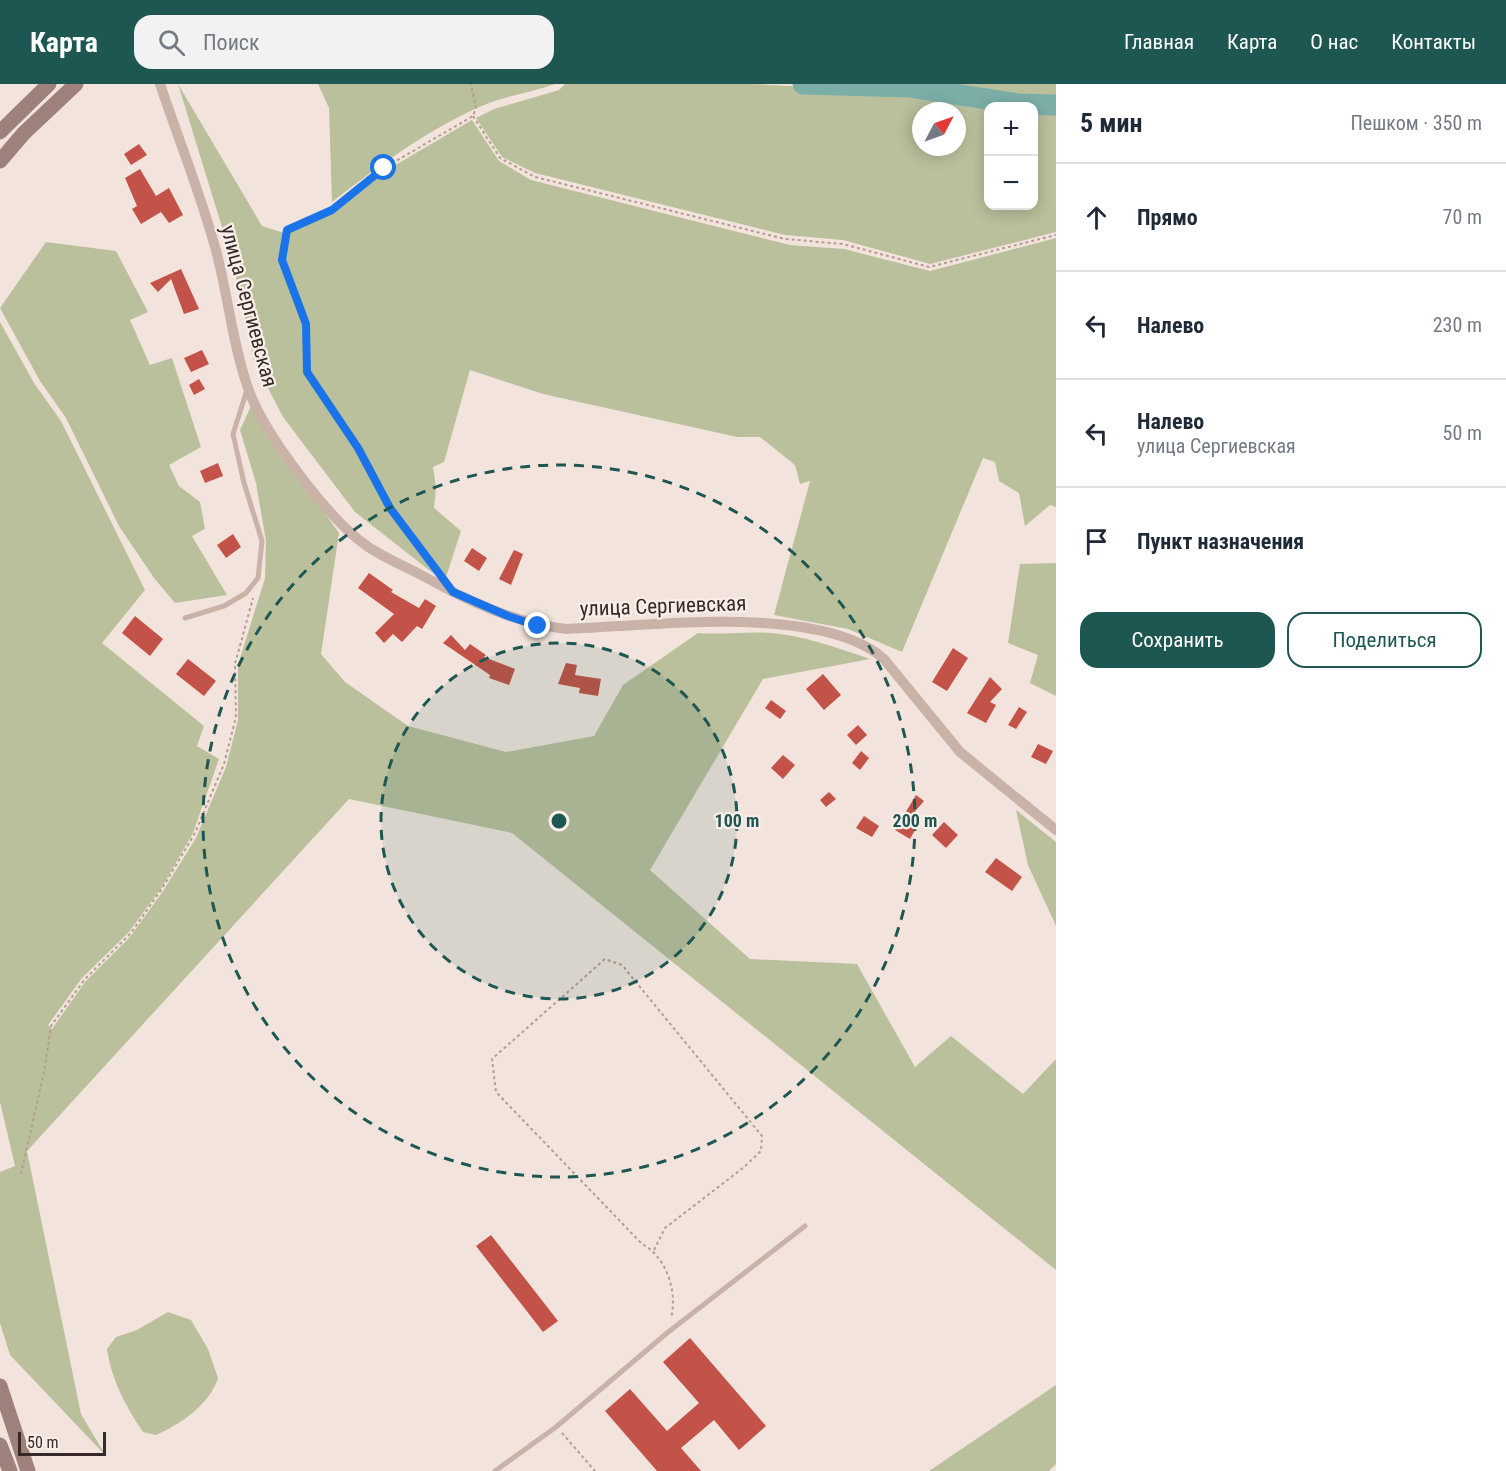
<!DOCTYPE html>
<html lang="ru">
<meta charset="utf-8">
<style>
body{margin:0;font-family:"Roboto Condensed",sans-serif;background:#f2f2f3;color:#1f2937}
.controls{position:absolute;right:18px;top:18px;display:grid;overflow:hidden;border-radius:12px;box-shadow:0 3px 15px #0003}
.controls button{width:54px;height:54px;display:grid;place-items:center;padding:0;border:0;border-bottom:2px solid #e0e1e3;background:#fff;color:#1f2937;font:30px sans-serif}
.compass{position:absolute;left:912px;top:18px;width:54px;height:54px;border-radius:50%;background:#fff;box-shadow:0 3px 15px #0003;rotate:49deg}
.scale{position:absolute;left:18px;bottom:15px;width:88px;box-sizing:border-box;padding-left:6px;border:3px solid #362a28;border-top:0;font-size:16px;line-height:21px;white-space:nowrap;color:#362a28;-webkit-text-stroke:4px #f9efe8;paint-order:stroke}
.stop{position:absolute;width:18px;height:18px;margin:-14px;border:4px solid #1a73e8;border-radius:50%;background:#fff}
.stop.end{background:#1a73e8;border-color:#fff;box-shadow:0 2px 6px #0008}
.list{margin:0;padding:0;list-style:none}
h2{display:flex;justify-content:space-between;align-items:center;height:78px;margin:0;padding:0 24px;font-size:26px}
h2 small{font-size:20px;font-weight:400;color:#747a83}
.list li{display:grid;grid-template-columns:39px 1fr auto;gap:18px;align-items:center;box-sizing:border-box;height:108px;padding:0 24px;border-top:2px solid #e0e1e3}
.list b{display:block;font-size:22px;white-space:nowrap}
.list p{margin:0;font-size:20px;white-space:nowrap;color:#747a83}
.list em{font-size:20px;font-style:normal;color:#747a83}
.actions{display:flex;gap:12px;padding:18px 24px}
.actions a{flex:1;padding:14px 0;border:2px solid #1e5752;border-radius:18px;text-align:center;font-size:21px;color:#1e5752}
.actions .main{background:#1e5752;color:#fff}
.icon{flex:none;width:33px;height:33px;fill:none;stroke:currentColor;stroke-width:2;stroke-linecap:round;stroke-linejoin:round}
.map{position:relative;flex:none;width:1056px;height:1387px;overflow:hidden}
header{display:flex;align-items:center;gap:36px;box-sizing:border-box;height:84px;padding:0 30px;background:#1e5752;color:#fff}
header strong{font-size:28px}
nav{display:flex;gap:33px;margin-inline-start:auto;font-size:21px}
.search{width:420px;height:54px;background:#f2f2f3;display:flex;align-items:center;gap:15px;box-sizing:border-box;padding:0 21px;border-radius:18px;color:#747a83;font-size:22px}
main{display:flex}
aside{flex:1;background:#fff}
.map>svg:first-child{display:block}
</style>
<header>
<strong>Карта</strong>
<div class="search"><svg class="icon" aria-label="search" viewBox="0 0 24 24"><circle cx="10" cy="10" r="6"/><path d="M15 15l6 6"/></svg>Поиск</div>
<nav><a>Главная</a><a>Карта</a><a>О нас</a><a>Контакты</a></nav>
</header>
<main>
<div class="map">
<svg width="1056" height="1387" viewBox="0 0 1056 1387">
<rect width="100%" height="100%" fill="#f2e4dc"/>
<!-- green -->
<g fill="#bac09c" fill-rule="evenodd">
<polygon points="178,0 262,142 284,149 279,176 302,240 305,289 356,367 389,426 434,490 355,428 283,333 254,277 233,179"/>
<path d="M318,0H555C534,8 510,11 489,19C434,41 378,82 332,118L329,24Z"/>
<path d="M565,0H754L912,9L1008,22H988V122H1034V25L1056,26V148L930,180L843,156L785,151L535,89L502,73L476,34L494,25L559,6ZM921,27H957V63H921Z"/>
<polygon points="916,0 1056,0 1056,17 1018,16"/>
<polygon points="472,36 499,77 531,96 790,161 844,165 930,187 1056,154 1056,423 1050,421 1025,442 1019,409 999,397 995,378 983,374 902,568 848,545 774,531 810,397 800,400 795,381 760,353 737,353 543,310 470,286 444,378 433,383 436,404 434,424 461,447 446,493 393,423 359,362 310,288 308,240 284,176 289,147 335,128 387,86"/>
<polygon points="46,158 116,167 148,228 130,236 150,281 172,274 201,363 169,381 179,402 200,418 205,445 192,452 227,511 175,519 154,494 119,442 66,334 40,297 0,224"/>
<path d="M0,238L34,299L61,337L145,506L102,559L204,642L197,662L219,675L193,749L162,803L129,848L82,894L48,941L52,945L85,898L130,853L163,807L196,754L226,683L238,636V581L265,494L266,457L256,399L240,346L252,320L263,343L339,449L321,570L345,598L408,642L506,668L594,652L623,601L698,549C722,551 747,547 772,549C805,552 838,564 870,575L763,595L650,786L750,875L857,880L915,983L951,952L1023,1010L1056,975V1186L512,749L349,715L27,1067L81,1330L106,1372L10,1271L0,1239V1088L15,1082L0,1018Z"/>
<polygon points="1056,479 1056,612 1030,599 1038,571 1008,559 1020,480"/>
<polygon points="1016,726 1056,758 1056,842 1028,781"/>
<path d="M168,1228L191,1236L208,1265L218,1294C210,1320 181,1340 156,1351L143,1348C126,1323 111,1295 107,1265L116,1253L137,1246Z"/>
<polygon points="1056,1301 1056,1380 1049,1387 929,1387"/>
</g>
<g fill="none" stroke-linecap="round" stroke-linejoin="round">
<!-- river -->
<polyline stroke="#7caea8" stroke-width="21" points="803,0 909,3 1018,20 1056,21"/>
</g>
<!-- building -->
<g fill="#c35248">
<polygon points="139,60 147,71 131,81 124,70"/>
<polygon points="140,85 156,112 169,104 183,131 169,139 161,128 141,140 132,125 137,122 125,94"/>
<polygon points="181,185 199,225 184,230 171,195 158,208 150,199"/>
<polygon points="202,266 209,280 191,288 184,274"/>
<polygon points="199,295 205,305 194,311 189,301"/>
<polygon points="218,379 223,392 205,399 200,387"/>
<polygon points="233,450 241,463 226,474 217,461"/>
<polygon points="472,464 487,474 479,487 464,477"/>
<polygon points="514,466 523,470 511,501 499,495"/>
<polygon points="369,489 393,506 391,508 419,524 425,515 436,522 422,545 417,542 402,558 393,550 384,559 375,549 394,530 358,504"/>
<polygon points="135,532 163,555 150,572 122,549"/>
<polygon points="451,551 465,566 470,560 486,571 484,573 515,585 509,601 489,594 490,591 443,559"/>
<polygon points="953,564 968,574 947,607 932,598"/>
<polygon points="188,575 216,597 204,612 176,590"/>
<polygon points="566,579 577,581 575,591 601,595 598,612 579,609 580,604 558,600"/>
<polygon points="823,590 841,611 824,626 806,605"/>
<polygon points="990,593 1002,605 990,618 996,621 986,639 967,629"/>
<polygon points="771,616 786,627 780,635 765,624"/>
<polygon points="1019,623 1027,628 1016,645 1008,641"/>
<polygon points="858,641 867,651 856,661 847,651"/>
<polygon points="1038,660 1053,667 1046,680 1031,673"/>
<polygon points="861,667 869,674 860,686 852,679"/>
<polygon points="783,671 795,681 783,695 771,684"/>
<polygon points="829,708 836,715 826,723 820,716"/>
<polygon points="916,711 924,717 909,734 919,739 910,755 895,746"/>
<polygon points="864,732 879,742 872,753 856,744"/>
<polygon points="944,738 958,751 946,764 932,751"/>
<polygon points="996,774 1022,793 1012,807 985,788"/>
<polygon points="491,1151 558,1237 543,1248 476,1162"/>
<polygon points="690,1254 766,1342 739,1366 714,1336 681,1364 701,1387 657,1387 605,1327 630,1305 667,1347 699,1319 663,1278"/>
</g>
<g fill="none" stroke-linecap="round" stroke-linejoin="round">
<!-- path -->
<g stroke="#b59c92" stroke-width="2" stroke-dasharray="3 3" stroke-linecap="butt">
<polyline points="473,32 500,74 535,93 785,155 843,160 929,183 1056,151"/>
<polyline points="437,487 391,424 358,364 307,288 306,240 282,176 287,146 332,126 384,84 473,32 476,24 471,0"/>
<polyline points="21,1090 44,988 51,942 85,895 131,849 163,803 195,749 224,680 236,633 235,580 253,514"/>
<path d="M654,1166L665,1144L743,1084L761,1067L762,1052L622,881L605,875L492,975L496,1008L642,1160C666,1172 678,1208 671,1234"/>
<polyline points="562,1349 595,1387"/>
</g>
<!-- lane -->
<g stroke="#c9b2a8" stroke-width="5">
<polyline points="185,534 224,522 246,509 258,494 262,457 244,399 233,350 247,306"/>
<polyline points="495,1387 556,1343 667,1249 805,1142"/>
</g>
<!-- street -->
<path stroke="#c9b2a8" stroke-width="10" d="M160,0C178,54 200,108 215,163C228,209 232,259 248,304C263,348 329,436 367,462C384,474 405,482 423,492C468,517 514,539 566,545C649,542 821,519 884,575L960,668L1056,746"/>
<!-- secondary -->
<g stroke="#9d817a" stroke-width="15">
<polyline points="0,48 49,0"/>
<polyline points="0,77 24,49 76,0"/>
<polyline points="0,1302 28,1387"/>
<polyline points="0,1361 10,1387"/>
</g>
</g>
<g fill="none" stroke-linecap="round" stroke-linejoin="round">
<!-- route -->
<polyline stroke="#1a73e8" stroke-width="8" points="384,84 332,126 287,146 282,176 306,240 307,288 358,364 390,424 453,508 508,532 538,542"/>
</g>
<!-- distance rings -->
<circle cx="559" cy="737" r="178" fill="#1e5752" fill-opacity=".12"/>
<g fill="none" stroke="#1e5752" stroke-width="3" stroke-dasharray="10 8">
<circle cx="559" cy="737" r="178"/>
<circle cx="559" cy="737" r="356"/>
</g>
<g text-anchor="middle" stroke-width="4.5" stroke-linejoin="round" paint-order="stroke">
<!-- street labels -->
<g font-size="21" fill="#362a28" stroke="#f9efe8">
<text transform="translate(249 222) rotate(75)" y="7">улица Сергиевская</text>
<text transform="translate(663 522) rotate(-2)" y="7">улица Сергиевская</text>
</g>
</g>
<circle cx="559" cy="737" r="9" fill="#1e5752" stroke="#f9efe8" stroke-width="3"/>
<g font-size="18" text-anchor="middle" font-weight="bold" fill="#1e5752" stroke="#f9efe8" stroke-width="4.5" stroke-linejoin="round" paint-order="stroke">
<text x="737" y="743">100 m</text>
<text x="915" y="743">200 m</text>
</g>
</svg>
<div class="controls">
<button>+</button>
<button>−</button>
</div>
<svg class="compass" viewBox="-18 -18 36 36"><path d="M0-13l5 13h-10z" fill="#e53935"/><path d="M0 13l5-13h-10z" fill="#747a83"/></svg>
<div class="scale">50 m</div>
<div class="stop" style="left:384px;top:84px"></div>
<div class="stop end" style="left:538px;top:542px"></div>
</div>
<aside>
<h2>5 мин<small>Пешком · 350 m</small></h2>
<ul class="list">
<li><svg class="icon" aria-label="ahead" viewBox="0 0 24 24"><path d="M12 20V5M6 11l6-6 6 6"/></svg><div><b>Прямо</b></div><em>70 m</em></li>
<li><svg class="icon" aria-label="left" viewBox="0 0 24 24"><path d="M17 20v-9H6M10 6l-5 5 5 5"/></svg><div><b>Налево</b></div><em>230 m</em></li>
<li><svg class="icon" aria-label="left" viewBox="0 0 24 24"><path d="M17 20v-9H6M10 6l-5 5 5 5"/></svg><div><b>Налево</b><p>улица Сергиевская</p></div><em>50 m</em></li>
<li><svg class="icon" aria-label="arrive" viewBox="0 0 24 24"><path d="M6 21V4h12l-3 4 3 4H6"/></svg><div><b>Пункт назначения</b></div></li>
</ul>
<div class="actions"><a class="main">Сохранить</a><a>Поделиться</a></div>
</aside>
</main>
